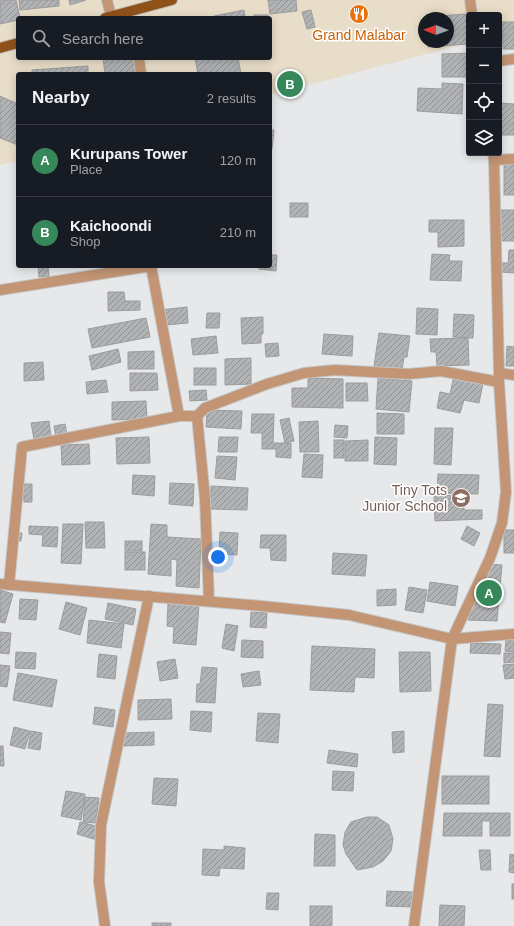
<!DOCTYPE html>
<meta charset="utf-8">
<style>
body{margin:0;font-family:Helvetica,sans-serif;background:#242831;color:#f1f3f6}
.controls{position:absolute;right:12px;top:12px;display:grid;overflow:hidden;border-radius:4px;box-shadow:0 2px 10px #0003}
.controls button{width:36px;height:36px;display:grid;place-items:center;padding:0;border:0;border-bottom:1px solid #363941;background:#171b24;color:#f1f3f6;font:20px sans-serif}
.compass{position:absolute;left:418px;top:12px;width:36px;height:36px;border-radius:50%;background:#171b24;box-shadow:0 2px 10px #0003;rotate:271deg}
.you{position:absolute;left:218px;top:557px;width:14px;height:14px;margin:-10px;border:3px solid #fff;border-radius:50%;background:#1a73e8;box-shadow:0 0 0 6px #1a73e833}
.badge{display:grid;place-items:center;width:26px;height:26px;border-radius:50%;background:#36885a;color:#fff;font-size:13px;font-weight:700}
.pin{position:absolute;translate:-50% -50%;border:2px solid #fff;box-shadow:0 1px 4px #0006}
.list{margin:0;padding:0;list-style:none}
h2{display:flex;justify-content:space-between;align-items:center;height:52px;margin:0;padding:0 16px;font-size:17px}
h2 small{font-size:13px;font-weight:400;color:#9ea1a6}
.list li{display:grid;grid-template-columns:26px 1fr auto;gap:12px;align-items:center;box-sizing:border-box;height:72px;padding:0 16px;border-top:1px solid #363941}
.list b{display:block;font-size:15px;white-space:nowrap}
.list p{margin:0;font-size:13px;white-space:nowrap;color:#9ea1a6}
.list em{font-size:13px;font-style:normal;color:#9ea1a6}
.icon{flex:none;width:22px;height:22px;fill:none;stroke:currentColor;stroke-width:2;stroke-linecap:round;stroke-linejoin:round}
.map{position:relative;flex:none;width:514px;height:926px;overflow:hidden}
.search{position:absolute;background:#171b24;box-shadow:0 2px 10px #0003;left:16px;top:16px;width:256px;height:44px;display:flex;align-items:center;gap:10px;box-sizing:border-box;padding:0 14px;border-radius:4px;color:#9ea1a6;font-size:15px}
.panel{position:absolute;background:#171b24;box-shadow:0 2px 10px #0003;left:16px;top:72px;width:256px;height:196px;border-radius:4px}
.map>svg:first-child{display:block}
</style>
<div class="map">
<svg width="514" height="926" viewBox="0 0 514 926">
<defs>
<pattern id="building-hatch" width="6" height="6" patternUnits="userSpaceOnUse"><rect width="6" height="6" fill="#b1b3b5"/><path d="M-1 1l2-2M0 6l6-6M5 7l2-2" fill="none" stroke="#919294"/></pattern>
</defs>
<rect width="100%" height="100%" fill="#e6e8ea"/>
<!-- commercial -->
<path fill="#e8ddc8" fill-rule="evenodd" d="M0,0H514V31L499,35V15H469V43L270,95V74H18V161L0,165ZM18,18H270V58H18ZM424,18H448V42H424Z"/>
<!-- building -->
<g fill="url(#building-hatch)" stroke="#9b9c9e">
<polygon points="0,0 16,0 20,18 18,18 18,20 0,24"/>
<polygon points="19,0 59,0 59,6 20,10"/>
<polygon points="69,0 86,0 70,5"/>
<polygon points="268,0 296,0 297,11 270,14"/>
<polygon points="244,10 245,18 214,18 214,16"/>
<polygon points="311,10 315,27 307,29 302,12"/>
<polygon points="466,14 468,44 428,47 428,42 448,42 448,18 426,18 426,17"/>
<rect x="254" y="15" width="14" height="3"/>
<polygon points="502,22 514,22 514,49 503,49"/>
<polygon points="469,53 469,77 442,77 442,54"/>
<polygon points="103,58 134,58 136,74 105,74"/>
<polygon points="195,58 238,58 241,74 198,74"/>
<polygon points="88,66 88,74 32,74 32,70"/>
<polygon points="442,83 463,84 462,114 417,111 418,88 442,89"/>
<polygon points="0,96 18,104 18,145 0,138"/>
<polygon points="500,103 514,104 514,135 499,135"/>
<polygon points="270,130 274,130 272,149 270,149"/>
<rect x="504" y="162" width="10" height="33"/>
<rect x="290" y="203" width="18" height="14"/>
<rect x="500" y="210" width="14" height="31"/>
<polygon points="429,220 464,220 464,246 438,247 438,232 429,232"/>
<polygon points="509,250 514,250 514,273 500,272 501,263 508,263"/>
<polygon points="432,254 450,255 449,261 462,261 461,281 430,280"/>
<polygon points="270,255 277,255 276,271 259,269 259,266 270,266"/>
<polygon points="38,266 48,266 49,277 39,277"/>
<polygon points="108,292 124,292 125,301 140,301 140,310 108,311"/>
<polygon points="187,307 188,323 166,325 160,310"/>
<polygon points="417,308 438,309 437,335 416,334"/>
<polygon points="207,313 220,313 219,328 206,328"/>
<polygon points="454,314 474,315 473,338 453,337"/>
<polygon points="263,317 263,334 261,334 261,343 242,344 241,318"/>
<polygon points="146,318 150,337 92,348 88,329"/>
<polygon points="379,333 410,336 407,357 404,357 402,370 374,366"/>
<polygon points="324,334 353,336 352,356 322,354"/>
<polygon points="216,336 218,353 193,355 191,339"/>
<polygon points="468,338 469,365 437,366 436,352 431,352 430,339"/>
<polygon points="278,343 279,356 266,357 265,344"/>
<polygon points="507,346 514,347 514,366 506,366"/>
<polygon points="118,349 121,362 92,370 89,356"/>
<polygon points="154,351 154,369 128,369 128,352"/>
<polygon points="251,358 251,384 225,385 225,359"/>
<polygon points="43,362 44,380 24,381 24,363"/>
<rect x="194" y="368" width="22" height="17"/>
<polygon points="130,373 157,373 158,390 130,391"/>
<polygon points="454,376 483,383 479,403 464,400 460,413 437,408 440,392 450,394"/>
<polygon points="308,378 343,379 343,408 292,407 292,388 308,388"/>
<polygon points="378,378 412,381 409,412 376,409"/>
<polygon points="106,380 108,392 87,394 86,382"/>
<polygon points="346,383 367,383 368,401 346,401"/>
<polygon points="206,390 207,400 190,401 189,391"/>
<polygon points="146,401 147,419 112,420 112,402"/>
<polygon points="207,410 242,411 241,429 206,427"/>
<polygon points="377,413 404,414 404,434 377,434"/>
<polygon points="252,414 274,414 273,443 291,443 291,458 276,457 276,449 262,449 262,433 251,433"/>
<polygon points="289,418 294,441 285,443 280,420"/>
<polygon points="49,421 51,437 34,439 31,423"/>
<polygon points="318,421 319,452 300,452 299,422"/>
<polygon points="65,424 67,435 56,437 54,426"/>
<polygon points="335,425 348,426 347,438 334,437"/>
<polygon points="435,428 453,428 451,465 434,464"/>
<polygon points="149,437 150,463 117,464 116,438"/>
<polygon points="219,437 238,437 237,452 218,452"/>
<polygon points="375,437 397,438 396,465 374,464"/>
<rect x="334" y="440" width="10" height="18"/>
<polygon points="368,440 368,461 345,461 345,441"/>
<polygon points="89,444 90,464 62,465 61,445"/>
<polygon points="304,454 323,455 322,478 302,477"/>
<polygon points="217,456 237,457 235,480 215,478"/>
<polygon points="438,474 479,475 478,494 437,493"/>
<polygon points="133,475 155,476 154,496 132,494"/>
<polygon points="170,483 194,484 193,506 169,504"/>
<polygon points="23,484 32,484 32,502 24,502"/>
<polygon points="211,486 248,488 247,510 210,509"/>
<polygon points="463,495 464,510 482,510 482,519 435,521 434,496"/>
<polygon points="85,522 104,522 105,548 86,548"/>
<polygon points="63,524 83,524 81,564 61,563"/>
<polygon points="151,524 167,525 167,537 201,539 199,588 176,586 177,560 171,559 171,576 148,574"/>
<polygon points="29,526 58,527 57,547 42,546 43,535 29,534"/>
<polygon points="467,526 480,533 474,546 461,539"/>
<rect x="504" y="530" width="10" height="23"/>
<polygon points="11,532 22,533 21,541 11,540"/>
<polygon points="220,532 238,533 237,555 219,554"/>
<polygon points="261,535 286,535 286,561 271,560 270,548 260,548"/>
<rect x="125" y="541" width="17" height="10"/>
<rect x="125" y="552" width="20" height="18"/>
<polygon points="333,553 367,555 365,576 332,574"/>
<polygon points="490,564 502,565 497,621 468,620"/>
<polygon points="430,582 458,586 455,606 427,601"/>
<polygon points="409,587 427,590 423,613 405,610"/>
<polygon points="396,589 396,605 377,606 377,590"/>
<polygon points="0,590 13,594 5,623 0,622"/>
<polygon points="20,599 38,600 36,620 19,619"/>
<polygon points="66,602 87,608 80,635 59,629"/>
<polygon points="108,603 136,609 133,625 105,619"/>
<polygon points="168,603 199,605 196,645 173,643 174,627 167,626"/>
<polygon points="251,612 267,613 266,628 250,627"/>
<polygon points="89,620 124,624 121,648 87,643"/>
<polygon points="226,624 238,626 234,651 222,648"/>
<polygon points="0,632 11,633 9,654 0,653"/>
<polygon points="242,640 263,641 263,658 241,657"/>
<polygon points="506,640 514,641 514,652 505,651"/>
<polygon points="471,643 501,644 500,654 470,653"/>
<polygon points="312,646 375,649 374,678 355,677 354,692 310,690"/>
<polygon points="16,652 36,653 35,669 15,668"/>
<polygon points="399,652 430,652 431,691 400,692"/>
<polygon points="504,653 514,653 514,662 504,663"/>
<polygon points="99,654 117,656 115,679 97,677"/>
<polygon points="175,659 178,678 160,681 157,662"/>
<polygon points="514,664 514,678 505,679 503,665"/>
<polygon points="0,665 10,666 7,687 0,686"/>
<polygon points="202,667 217,668 215,703 196,702 197,684 200,684"/>
<polygon points="259,671 261,685 243,687 241,674"/>
<polygon points="18,673 57,680 52,707 13,700"/>
<polygon points="171,699 172,719 138,720 138,700"/>
<polygon points="488,704 503,705 500,757 484,756"/>
<polygon points="95,707 115,710 113,727 93,724"/>
<polygon points="191,711 212,712 211,732 190,730"/>
<polygon points="258,713 280,714 278,743 256,741"/>
<polygon points="14,727 30,731 25,749 10,745"/>
<polygon points="31,731 42,733 40,750 28,748"/>
<polygon points="404,731 404,752 393,753 392,732"/>
<polygon points="154,732 154,745 124,746 124,733"/>
<polygon points="0,746 3,746 4,766 0,766"/>
<polygon points="329,750 358,754 357,767 327,763"/>
<polygon points="333,771 354,772 353,791 332,790"/>
<rect x="442" y="776" width="47" height="28"/>
<polygon points="154,778 178,779 176,806 152,804"/>
<polygon points="66,791 85,794 81,820 61,816"/>
<polygon points="85,797 99,798 96,823 83,822"/>
<polygon points="444,813 510,813 510,836 490,836 490,821 482,821 482,836 443,836"/>
<polygon points="367,817 377,817 389,825 393,839 391,851 383,861 373,867 357,870 346,854 343,845 345,832 351,822"/>
<polygon points="80,822 100,827 97,840 77,834"/>
<polygon points="315,834 335,835 335,866 314,866"/>
<polygon points="224,846 245,848 244,869 220,868 219,876 202,875 203,849 224,850"/>
<polygon points="479,850 490,850 491,870 481,870"/>
<polygon points="510,854 514,855 514,873 509,872"/>
<rect x="512" y="884" width="2" height="15"/>
<polygon points="387,891 413,892 413,907 386,906"/>
<polygon points="267,893 279,893 278,910 266,909"/>
<polygon points="440,905 465,906 464,926 439,926"/>
<rect x="310" y="906" width="22" height="20"/>
<rect x="152" y="923" width="19" height="3"/>
</g>
<g fill="none" stroke-linecap="round" stroke-linejoin="round">
<!-- street casing -->
<g stroke="#c3c5c6" stroke-width="12">
<g id="street">
<polyline points="107,0 111,16"/>
<polyline points="470,0 472,15"/>
<polyline points="139,58 141,74"/>
<polyline points="499,61 514,59"/>
<polyline points="494,160 514,159"/>
<polyline points="151,266 179,416"/>
<polyline points="0,290 151,266"/>
<polyline points="499,373 514,375"/>
<polyline points="197,416 205,408 267,384 304,373 335,370 409,374 441,371 499,382"/>
<polyline points="0,584 262,606 349,615 452,639 514,634"/>
<polyline points="9,585 22,447 179,416 197,416 205,499 209,601"/>
<polyline points="105,926 99,882 101,825 149,596"/>
<polyline points="414,926 452,639 490,558 502,523 506,492 499,382 499,373 494,160 493,153"/>
</g>
</g>
<!-- primary casing -->
<g stroke="#c3c5c6" stroke-width="12">
<g id="primary">
<polyline points="105,18 172,0"/>
<polyline points="0,48 18,43"/>
</g>
</g>
<!-- street -->
<use href="#street" stroke="#c39574" stroke-width="10"/>
<!-- primary -->
<use href="#primary" stroke="#91521a" stroke-width="10"/>
</g>
<!-- icons -->
<defs>
<g id="restaurant-disc" transform="scale(1)"><circle r="9.5" fill="#e8710a" stroke="#fff"/><path d="M-5-6h1v4h1v-4h1v4h1v-4h1v5L-1.5 .5V6h-2V.5L-5-1ZM5-6V6H3V1.5H1.5Q1.5-4 5-6Z" fill="#fff"/></g>
<g id="school-disc" transform="scale(1)"><circle r="9.5" fill="#8d6e63" stroke="#fff"/><path d="M0-5L7-2L0 1L-7-2ZM-4 1L0 2.5L4 1V4Q0 6-4 4Z" fill="#fff"/></g>
</defs>
<g fill-rule="evenodd">
<use href="#restaurant-disc" x="359" y="14"/>
<use href="#school-disc" x="461" y="498"/>
</g>
<g text-anchor="middle" stroke-width="3" stroke-linejoin="round" paint-order="stroke">
<!-- food labels -->
<g font-size="14" fill="#c56008" stroke="#fff">
<text x="359" y="40">Grand Malabar</text>
</g>
<!-- education labels -->
<g font-size="14" fill="#785e54" stroke="#fff" text-anchor="end">
<text x="447" y="495">Tiny Tots<tspan x="447" dy="16">Junior School</tspan></text>
</g>
</g>
</svg>
<div class="controls">
<button>+</button>
<button>−</button>
<button><svg class="icon" aria-label="locate" viewBox="0 0 24 24"><circle cx="12" cy="12" r="6"/><path d="M12 2v4M12 18v4M2 12h4M18 12h4"/></svg></button>
<button><svg class="icon" aria-label="layers" viewBox="0 0 24 24"><path d="M12 4l9 5-9 5-9-5zM3 14l9 5 9-5"/></svg></button>
</div>
<svg class="compass" viewBox="-18 -18 36 36"><path d="M0-13l5 13h-10z" fill="#e53935"/><path d="M0 13l5-13h-10z" fill="#9ea1a6"/></svg>
<div class="you"></div>
<div class="pin badge" style="left:489px;top:593px">A</div>
<div class="pin badge" style="left:290px;top:84px">B</div>
<div class="search"><svg class="icon" aria-label="search" viewBox="0 0 24 24"><circle cx="10" cy="10" r="6"/><path d="M15 15l6 6"/></svg>Search here</div>
<section class="panel">
<h2>Nearby<small>2 results</small></h2>
<ul class="list">
<li><span class="badge">A</span><div><b>Kurupans Tower</b><p>Place</p></div><em>120 m</em></li>
<li><span class="badge">B</span><div><b>Kaichoondi</b><p>Shop</p></div><em>210 m</em></li>
</ul>
</section>
</div>
